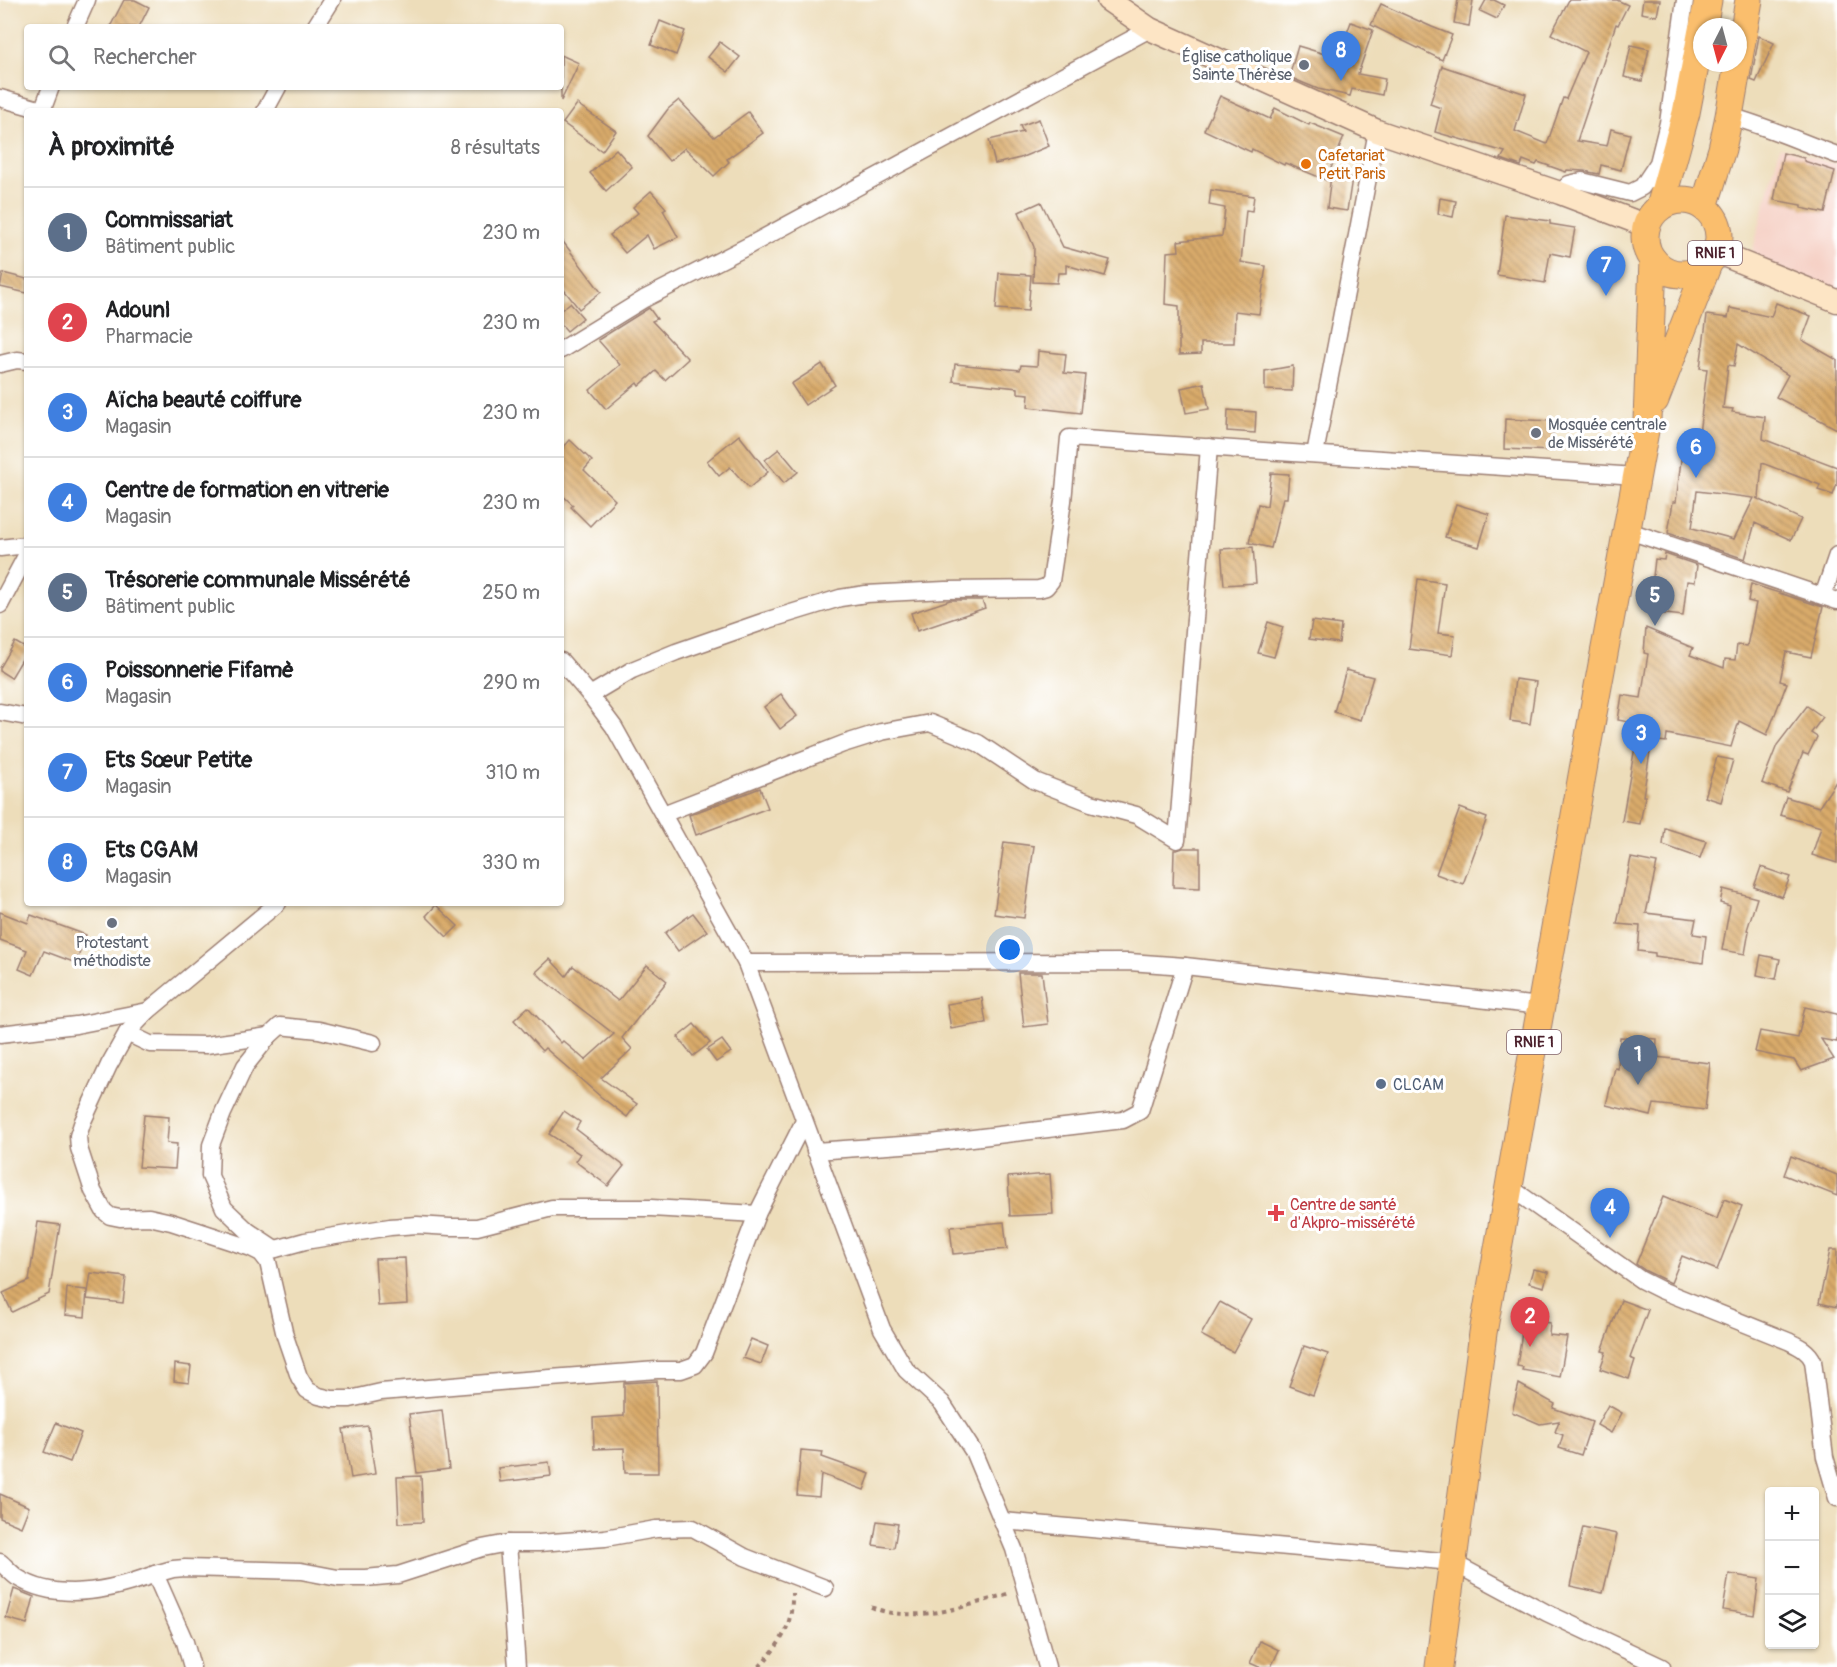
<!DOCTYPE html>
<html lang="fr">
<meta charset="utf-8">
<style>
body{margin:0;font-family:Pangolin,sans-serif;background:#f6f6f6;color:#202124}
.controls{position:absolute;right:18px;bottom:18px;display:grid;overflow:hidden;border-radius:6px;box-shadow:0 2px 4px #0004}
.controls button{width:54px;height:54px;display:grid;place-items:center;padding:0;border:0;border-bottom:2px solid #e0e0e0;background:#fff;color:#202124;font:30px sans-serif}
.compass{position:absolute;left:1693px;top:18px;width:54px;height:54px;border-radius:50%;background:#fff;box-shadow:0 2px 4px #0004;rotate:186deg}
.you{position:absolute;left:1010px;top:950px;width:21px;height:21px;margin:-15px;border:4px solid #fff;border-radius:50%;background:#1a73e8;box-shadow:0 0 0 9px #1a73e833}
.badge{display:grid;place-items:center;width:39px;height:39px;border-radius:50%;background:#b45309;color:#fff;font-size:20px;font-weight:700}
.pin{position:absolute;translate:-50% -50px;filter:drop-shadow(0 2px 3px #0008)}
.pin::after{content:'';position:absolute;top:32px;width:21px;height:18px;background:inherit;clip-path:polygon(0 0,100% 0,50% 100%)}
.list{margin:0;padding:0;list-style:none}
h2{display:flex;justify-content:space-between;align-items:center;height:78px;margin:0;padding:0 24px;font-size:26px}
h2 small{font-size:20px;font-weight:400;color:#757577}
.list li{display:grid;grid-template-columns:39px 1fr auto;gap:18px;align-items:center;box-sizing:border-box;height:90px;padding:0 24px;border-top:2px solid #e0e0e0}
.list b{display:block;font-size:22px;white-space:nowrap}
.list p{margin:0;font-size:20px;white-space:nowrap;color:#757577}
.list em{font-size:20px;font-style:normal;color:#757577}
.icon{flex:none;width:33px;height:33px;fill:none;stroke:currentColor;stroke-width:2;stroke-linecap:round;stroke-linejoin:round}
.map{position:relative;flex:none;width:1837px;height:1667px;overflow:hidden}
.search{position:absolute;background:#fff;box-shadow:0 2px 4px #0004;left:24px;top:24px;width:540px;height:66px;display:flex;align-items:center;gap:15px;box-sizing:border-box;padding:0 21px;border-radius:6px;color:#757577;font-size:22px}
.panel{position:absolute;background:#fff;box-shadow:0 2px 4px #0004;left:24px;top:108px;width:540px;height:798px;border-radius:6px}
.map>svg:first-child{display:block}
</style>
<div class="map">
<svg width="1837" height="1667" viewBox="0 0 1837 1667">
<defs>
<pattern id="building-back-hatch" width="6" height="6" patternUnits="userSpaceOnUse" patternTransform="scale(1.5)"><rect width="6" height="6" fill="#d9ab6b"/><path d="M-1 5l2 2M0 0l6 6M5-1l2 2" fill="none" stroke="#b28b58"/></pattern>
</defs>
<rect width="100%" height="100%" fill="#fff"/>
<filter id="ink" filterUnits="userSpaceOnUse"><feTurbulence type="fractalNoise" baseFrequency=".0167" numOctaves="2"/><feDisplacementMap in="SourceGraphic" scale="12" xChannelSelector="R" yChannelSelector="G"/><feConvolveMatrix kernelMatrix="1 2 1 2 8 2 1 2 1" color-interpolation-filters="sRGB"/></filter>
<filter id="wash" filterUnits="userSpaceOnUse"><feTurbulence type="fractalNoise" baseFrequency=".008" numOctaves="4" result="noise"/><feDisplacementMap in="SourceGraphic" scale="24" xChannelSelector="R" yChannelSelector="G"/><feGaussianBlur stdDeviation="1.35" result="paint"/><feColorMatrix in="noise" values="0 0 0 0 0 0 0 0 0 0 0 0 0 0 0 0 0 1.4 0 .05"/><feComposite in="paint" operator="in"/></filter>
<g filter="url(#wash)">
<rect width="100%" height="100%" fill="#edddba"/>
<!-- built -->
<polygon fill="#f6d1c6" points="1780,147 1837,165 1837,291 1751,257"/>
<g id="blocks">
<!-- building -->
<g fill="url(#building-back-hatch)" fill-rule="evenodd">
<polygon points="124,0 135,0 149,7 139,27 110,27"/>
<polygon points="1458,0 1473,0 1469,26 1454,23"/>
<polygon points="1486,0 1494,0 1504,5 1497,19 1480,11"/>
<polygon points="1569,0 1617,0 1628,5 1618,25 1616,24 1577,141 1607,146 1611,129 1630,134 1621,170 1601,165 1599,174 1584,171 1567,170 1566,172 1538,162 1536,165 1523,160 1521,166 1501,159 1505,152 1435,132 1441,108 1430,104 1442,66 1526,94 1515,131 1547,144 1563,98 1566,99 1586,52 1551,34"/>
<polygon points="1643,0 1660,0 1657,16 1641,13"/>
<polygon points="1381,4 1432,27 1452,35 1442,60 1371,25"/>
<polygon points="660,21 685,31 676,55 651,45"/>
<polygon points="1351,22 1373,30 1358,74 1385,79 1382,95 1352,89 1350,96 1318,89 1289,77 1298,46 1338,58"/>
<polygon points="1759,36 1774,43 1756,82 1751,80"/>
<polygon points="720,42 740,57 728,72 708,57"/>
<polygon points="1631,45 1649,49 1642,81 1624,77"/>
<polygon points="561,55 579,63 561,101"/>
<polygon points="1220,96 1270,119 1275,108 1309,125 1310,123 1344,137 1326,180 1285,163 1284,165 1252,149 1251,152 1204,130"/>
<polygon points="679,100 714,137 748,112 763,133 727,159 729,162 714,176 685,148 669,161 648,136 668,109"/>
<polygon points="577,104 616,131 602,151 563,123"/>
<polygon points="1039,119 1049,146 1020,158 995,164 989,140 1023,132 1020,126"/>
<polygon points="616,149 632,167 606,191 590,173"/>
<polygon points="1783,153 1804,158 1804,161 1835,171 1825,213 1801,208 1801,205 1774,200"/>
<polygon points="1331,175 1352,178 1347,211 1327,208"/>
<polygon points="1211,190 1254,196 1252,211 1246,210 1241,262 1266,266 1259,314 1235,311 1234,343 1201,343 1201,354 1179,355 1179,306 1165,304 1167,252 1179,251 1178,241 1222,236 1225,208 1209,205"/>
<polygon points="651,191 666,208 663,210 678,237 654,249 647,235 625,253 610,235 638,213 633,207"/>
<polygon points="1440,198 1456,201 1453,217 1438,214"/>
<polygon points="1041,202 1063,247 1110,260 1105,276 1066,265 1066,273 1058,273 1057,283 1033,282 1034,247 1019,212"/>
<polygon points="1505,215 1550,221 1550,224 1575,228 1570,257 1550,253 1545,283 1497,275"/>
<polygon points="561,239 601,292 579,309 561,286"/>
<polygon points="3,273 27,279 27,293 0,287"/>
<polygon points="999,273 1031,275 1028,311 996,309"/>
<polygon points="570,303 583,318 567,331 561,324 561,310"/>
<path d="M1776,303L1811,316L1802,340L1837,360V429L1776,397L1788,375L1738,344L1734,366L1728,365L1723,408L1733,409L1732,412L1765,417L1763,439L1837,467V484L1833,495L1818,490L1820,485L1762,463L1759,498H1756L1801,519L1791,540L1755,523L1745,559L1668,533L1673,502H1676L1682,452L1691,453L1695,433L1699,434L1707,369L1700,368L1707,315L1728,318L1730,308L1771,317ZM1697,491L1754,498L1734,539L1692,528Z"/>
<polygon points="649,308 657,319 652,321 688,359 665,380 656,371 639,386 637,383 606,409 590,390 620,365 598,340"/>
<polygon points="1038,351 1066,354 1064,373 1085,375 1081,413 1028,407 1029,394 1018,393 1018,388 953,381 955,364 1020,370 1021,365 1037,366"/>
<polygon points="822,364 835,385 805,405 791,384"/>
<polygon points="1293,366 1292,391 1265,390 1265,371"/>
<polygon points="1204,383 1209,409 1186,413 1181,388"/>
<polygon points="1228,410 1256,412 1255,433 1227,431"/>
<polygon points="1505,419 1553,421 1553,451 1504,449"/>
<polygon points="739,435 768,472 749,488 730,467 719,476 707,461"/>
<polygon points="570,440 592,461 584,470 615,500 590,526 571,507 573,505 561,494 561,450"/>
<polygon points="779,449 798,472 784,483 765,460"/>
<polygon points="1271,473 1289,474 1287,498 1283,498 1271,548 1249,543 1258,504 1267,506"/>
<polygon points="1456,504 1489,514 1479,547 1445,537"/>
<polygon points="1253,547 1256,583 1224,585 1221,549"/>
<polygon points="1665,554 1697,565 1695,582 1687,581 1683,616 1649,612 1655,559 1664,560"/>
<polygon points="1418,579 1445,583 1438,633 1455,635 1452,655 1409,649"/>
<polygon points="1751,584 1823,607 1811,657 1786,652 1780,681 1787,683 1767,735 1739,721 1731,747 1667,734 1666,742 1652,740 1643,796 1645,796 1640,824 1622,821 1639,724 1618,720 1622,695 1641,698 1648,654 1644,653 1646,628 1693,648 1690,655 1724,668 1725,659 1735,660 1737,645 1747,646 1756,603 1748,601"/>
<polygon points="950,600 982,600 985,608 917,631 911,613"/>
<polygon points="1312,621 1341,625 1339,643 1309,639"/>
<polygon points="1268,622 1283,627 1274,657 1258,653"/>
<polygon points="15,642 27,649 27,651 11,678 0,671 0,668"/>
<polygon points="1346,670 1373,677 1360,720 1334,712"/>
<polygon points="1515,679 1536,682 1530,724 1510,721"/>
<polygon points="781,694 797,716 780,729 764,707"/>
<polygon points="1807,706 1823,717 1811,733 1817,737 1808,755 1803,753 1787,792 1762,783 1777,745"/>
<polygon points="1717,757 1733,760 1721,802 1705,797"/>
<polygon points="1837,780 1837,863 1812,855 1821,827 1780,815 1786,797 1819,807"/>
<polygon points="760,788 768,808 696,835 689,815"/>
<polygon points="1460,808 1487,818 1463,884 1436,874"/>
<polygon points="1665,828 1706,841 1700,858 1663,845"/>
<polygon points="1004,842 1034,846 1024,918 994,914"/>
<polygon points="1183,848 1200,848 1200,888 1173,887 1174,850 1177,850"/>
<polygon points="1631,858 1657,863 1646,913 1696,919 1693,934 1706,936 1703,963 1655,956 1655,953 1638,951 1640,926 1617,924"/>
<polygon points="1761,867 1790,877 1782,897 1754,887"/>
<polygon points="1723,889 1757,898 1747,930 1749,931 1745,954 1722,950 1730,906 1720,903"/>
<polygon points="436,905 458,926 447,937 426,916"/>
<polygon points="0,912 28,923 31,915 86,935 76,963 44,951 33,975 19,969 27,950 0,940"/>
<polygon points="693,913 707,931 678,951 665,933"/>
<polygon points="1761,955 1780,959 1776,979 1757,975"/>
<polygon points="550,959 566,976 573,966 618,1001 647,965 667,981 622,1038 632,1049 601,1078 637,1104 627,1117 601,1097 545,1048 542,1051 514,1020 528,1007 561,1043 563,1041 585,1060 614,1034 546,982 536,972"/>
<polygon points="1018,973 1042,973 1048,1024 1024,1027"/>
<polygon points="982,998 986,1023 951,1029 947,1004"/>
<polygon points="1805,1007 1837,1014 1837,1042 1821,1039 1834,1059 1801,1071 1794,1060 1755,1052 1760,1031 1798,1038"/>
<polygon points="694,1024 710,1043 693,1056 678,1037"/>
<polygon points="1620,1037 1657,1039 1656,1057 1710,1063 1705,1110 1654,1104 1651,1116 1606,1105 1615,1068 1618,1069"/>
<polygon points="722,1040 731,1052 716,1062 707,1050"/>
<polygon points="564,1111 580,1122 576,1129 624,1166 608,1186 575,1161 580,1154 549,1134"/>
<polygon points="144,1115 169,1117 167,1143 177,1144 175,1169 139,1167"/>
<polygon points="1791,1156 1837,1175 1837,1196 1784,1175"/>
<polygon points="1050,1174 1053,1214 1010,1216 1008,1177"/>
<polygon points="1663,1197 1717,1219 1724,1199 1742,1206 1717,1270 1682,1256 1671,1283 1646,1271 1636,1264"/>
<polygon points="38,1222 60,1225 49,1294 12,1312 3,1293 29,1281"/>
<polygon points="1004,1222 1007,1249 953,1254 950,1227"/>
<polygon points="1830,1250 1837,1250 1837,1307 1819,1303"/>
<polygon points="405,1258 407,1304 378,1306 375,1259"/>
<polygon points="1533,1269 1548,1272 1544,1287 1529,1283"/>
<polygon points="91,1273 126,1277 123,1303 87,1299"/>
<polygon points="67,1288 87,1290 85,1317 65,1315"/>
<polygon points="1621,1300 1648,1310 1630,1358 1635,1360 1629,1379 1600,1369 1606,1352 1602,1351"/>
<polygon points="1220,1302 1251,1319 1233,1352 1201,1335"/>
<polygon points="1530,1320 1550,1323 1549,1335 1567,1337 1560,1377 1522,1370 1523,1367 1517,1366 1522,1332 1528,1333"/>
<polygon points="751,1339 768,1346 761,1364 743,1358"/>
<polygon points="1304,1346 1328,1354 1313,1395 1289,1386"/>
<polygon points="175,1364 191,1366 189,1383 174,1381"/>
<polygon points="657,1381 658,1473 625,1473 624,1448 594,1449 593,1418 624,1416 624,1383"/>
<polygon points="1519,1384 1555,1404 1553,1408 1592,1422 1581,1455 1559,1448 1563,1435 1555,1432 1559,1421 1540,1424 1512,1412"/>
<polygon points="1608,1405 1622,1413 1611,1433 1597,1425"/>
<polygon points="442,1410 449,1469 417,1473 409,1414"/>
<polygon points="56,1423 81,1433 70,1462 44,1452"/>
<polygon points="368,1426 375,1474 351,1478 343,1429"/>
<polygon points="801,1450 823,1452 822,1457 870,1474 864,1490 821,1474 819,1497 797,1495"/>
<polygon points="549,1462 551,1476 500,1482 498,1468"/>
<polygon points="421,1476 423,1522 399,1523 397,1477"/>
<polygon points="0,1494 29,1507 21,1527 0,1518"/>
<polygon points="877,1521 898,1524 894,1548 873,1545"/>
<polygon points="1583,1527 1617,1534 1603,1593 1570,1586"/>
<polygon points="1729,1574 1759,1579 1754,1615 1723,1610"/>
<polygon points="14,1589 34,1597 27,1624 6,1618"/>
<polygon points="1260,1641 1279,1650 1271,1667 1259,1667 1250,1663"/>
</g>
</g>
</g>
<g filter="url(#ink)">
<use href="#blocks" fill-opacity="0" stroke="#9c7e72" stroke-width="1.5"/>
<g fill="none" stroke-linecap="round" stroke-linejoin="round">
<!-- minor casing -->
<g stroke="#9c7e72" stroke-width="19">
<g id="minor">
<polyline points="75,27 87,0"/>
<polyline points="315,27 332,0"/>
<polyline points="0,98 42,110"/>
<polyline points="42,111 51,87"/>
<polyline points="265,111 278,87"/>
<path d="M1729,116C1766,126 1801,142 1837,155"/>
<polyline points="1560,193 1569,184 1582,181 1630,193 1642,187 1658,163 1668,123 1685,0"/>
<polyline points="561,350 644,299 750,245 1150,29"/>
<polyline points="0,364 17,360 27,361"/>
<polyline points="1315,454 1377,131"/>
<polyline points="1626,530 1837,601"/>
<polyline points="0,548 27,545"/>
<polyline points="1823,596 1837,555"/>
<polyline points="0,605 27,554"/>
<polyline points="561,661 590,695 614,727 746,963 882,1329 906,1370 942,1403 973,1451 1014,1549 1047,1667"/>
<polyline points="590,695 632,670 676,652 765,621 840,598 866,594 945,590 1039,589 1046,587 1051,581 1063,501 1069,438 1636,476"/>
<polyline points="0,712 27,717"/>
<polyline points="663,814 843,744 881,732 930,723 978,743 1035,781 1091,803 1136,815 1177,840 1209,447"/>
<polyline points="278,903 148,1011 127,1033 109,1065 83,1121 78,1136 79,1148 93,1191 104,1211 110,1216 120,1218 149,1217 171,1222 251,1248 261,1253 268,1262 285,1336 299,1377 307,1390 319,1396 332,1399 350,1399 381,1392 511,1381 657,1370 681,1370 695,1365 704,1353 757,1214 804,1121"/>
<polyline points="746,963 1129,962 1185,966 1540,1006"/>
<polyline points="127,1033 150,1044 206,1045 269,1036 280,1026 319,1030 373,1043"/>
<polyline points="0,1034 76,1025 148,1011"/>
<polyline points="269,1036 245,1066 223,1113 211,1145 210,1176 224,1208 248,1231 275,1249"/>
<polyline points="815,1151 931,1143 1123,1120 1140,1111 1185,966"/>
<path d="M1508,1186L1641,1280L1661,1290L1788,1341C1798,1346 1808,1350 1813,1361L1825,1457L1837,1498"/>
<polyline points="261,1253 305,1241 390,1227 417,1225 450,1227 477,1227 552,1208 651,1208 757,1214"/>
<polyline points="1003,1521 1452,1562 1547,1613 1662,1667"/>
<polyline points="508,1543 517,1667"/>
<path d="M0,1562C6,1567 12,1574 18,1578C59,1603 113,1590 155,1574L185,1642L192,1667"/>
<polyline points="155,1574 173,1569 185,1568 301,1571 338,1578 365,1578 398,1575 482,1548 508,1543 539,1543 605,1538 656,1529 693,1528 745,1557 825,1588"/>
</g>
</g>
<!-- secondary casing -->
<g stroke="#9c7e72" stroke-width="25">
<g id="secondary">
<polyline points="1108,0 1150,29 1377,131 1560,193 1647,226"/>
<polyline points="1716,252 1837,301"/>
</g>
</g>
<!-- trunk casing -->
<g stroke="#9c7e72" stroke-width="29">
<g id="trunk">
<polyline points="1703,27 1708,0"/>
<circle cx="1682" cy="237" r="37"/>
<polyline points="1660,207 1686,113 1702,30"/>
<polyline points="1704,207 1722,149 1729,116 1749,0"/>
<polyline points="1655,400 1708,264"/>
<polyline points="1439,1667 1483,1333 1594,708 1647,420 1653,260"/>
</g>
</g>
<!-- path -->
<g stroke="#9c7e72" stroke-width="4" stroke-dasharray="4.5 4.5" stroke-linecap="butt">
<path d="M871,1607C915,1625 967,1606 1010,1593"/>
<path d="M759,1667C781,1643 793,1626 792,1593"/>
</g>
<!-- minor -->
<use href="#minor" stroke="#fff" stroke-width="16"/>
<!-- secondary -->
<use href="#secondary" stroke="#fde5c5" stroke-width="22"/>
<!-- trunk -->
<use href="#trunk" stroke="#fabe6d" stroke-width="27"/>
</g>
</g>
<!-- markers -->
<g fill="#6b7280" stroke="#fff" stroke-width="2">
<circle cx="1304" cy="65" r="6"/>
<circle cx="1536" cy="433" r="6"/>
<circle cx="112" cy="923" r="6"/>
</g>
<circle fill="#e8710a" stroke="#fff" stroke-width="2" cx="1306" cy="164" r="6"/>
<circle fill="#5c6f8a" stroke="#fff" stroke-width="2" cx="1381" cy="1084" r="6"/>
<path fill="#e0444e" stroke="#fff" stroke-width="2" d="M1273 1204h6v6h6v6h-6v6h-6v-6h-6v-6h6z"/>
<g text-anchor="middle" stroke-width="6" stroke-linejoin="round" paint-order="stroke">
<!-- shield labels -->
<g fill="#fff" stroke="#80626b" stroke-width="1.5">
<rect x="1688" y="241" width="54" height="24" rx="4.5"/>
<rect x="1507" y="1030" width="54" height="24" rx="4.5"/>
</g>
<g font-size="15" font-weight="bold" fill="#4a1f2b">
<text x="1715" y="258">RNIE 1</text>
<text x="1534" y="1047">RNIE 1</text>
</g>
<!-- worship labels -->
<g font-size="16" fill="#5b616d" stroke="#fff" text-anchor="end">
<text x="1292" y="62">Église catholique<tspan x="1292" dy="18">Sainte Thérèse</tspan></text>
<text x="1548" y="430" text-anchor="start">Mosquée centrale<tspan x="1548" dy="18">de Missérété</tspan></text>
<text x="112" y="948" text-anchor="middle">Protestant<tspan x="112" dy="18">méthodiste</tspan></text>
</g>
<!-- food labels -->
<g font-size="16" fill="#c56008" stroke="#fff" text-anchor="start">
<text x="1318" y="161">Cafetariat<tspan x="1318" dy="18">Petit Paris</tspan></text>
</g>
<!-- service labels -->
<g font-size="16" fill="#4e5e75" stroke="#fff" text-anchor="start">
<text x="1393" y="1090">CLCAM</text>
</g>
<!-- health labels -->
<g font-size="16" fill="#be3a42" stroke="#fff" text-anchor="start">
<text x="1290" y="1210">Centre de santé<tspan x="1290" dy="18">d'Akpro-missérété</tspan></text>
</g>
</g>
</svg>
<div class="controls">
<button>+</button>
<button>−</button>
<button><svg class="icon" aria-label="layers" viewBox="0 0 24 24"><path d="M12 4l9 5-9 5-9-5zM3 14l9 5 9-5"/></svg></button>
</div>
<svg class="compass" viewBox="-18 -18 36 36"><path d="M0-13l5 13h-10z" fill="#e53935"/><path d="M0 13l5-13h-10z" fill="#757577"/></svg>
<div class="you"></div>
<div class="pin badge" style="left:1638px;top:1085px;background:#5c6f8a">1</div>
<div class="pin badge" style="left:1530px;top:1347px;background:#e0444e">2</div>
<div class="pin badge" style="left:1641px;top:764px;background:#3f7fe0">3</div>
<div class="pin badge" style="left:1610px;top:1238px;background:#3f7fe0">4</div>
<div class="pin badge" style="left:1655px;top:626px;background:#5c6f8a">5</div>
<div class="pin badge" style="left:1696px;top:478px;background:#3f7fe0">6</div>
<div class="pin badge" style="left:1606px;top:296px;background:#3f7fe0">7</div>
<div class="pin badge" style="left:1341px;top:81px;background:#3f7fe0">8</div>
<div class="search"><svg class="icon" aria-label="search" viewBox="0 0 24 24"><circle cx="10" cy="10" r="6"/><path d="M15 15l6 6"/></svg>Rechercher</div>
<section class="panel">
<h2>À proximité<small>8 résultats</small></h2>
<ul class="list">
<li><span class="badge" style="background:#5c6f8a">1</span><div><b>Commissariat</b><p>Bâtiment public</p></div><em>230 m</em></li>
<li><span class="badge" style="background:#e0444e">2</span><div><b>Adounl</b><p>Pharmacie</p></div><em>230 m</em></li>
<li><span class="badge" style="background:#3f7fe0">3</span><div><b>Aïcha beauté coiffure</b><p>Magasin</p></div><em>230 m</em></li>
<li><span class="badge" style="background:#3f7fe0">4</span><div><b>Centre de formation en vitrerie</b><p>Magasin</p></div><em>230 m</em></li>
<li><span class="badge" style="background:#5c6f8a">5</span><div><b>Trésorerie communale Missérété</b><p>Bâtiment public</p></div><em>250 m</em></li>
<li><span class="badge" style="background:#3f7fe0">6</span><div><b>Poissonnerie Fifamè</b><p>Magasin</p></div><em>290 m</em></li>
<li><span class="badge" style="background:#3f7fe0">7</span><div><b>Ets Sœur Petite</b><p>Magasin</p></div><em>310 m</em></li>
<li><span class="badge" style="background:#3f7fe0">8</span><div><b>Ets CGAM</b><p>Magasin</p></div><em>330 m</em></li>
</ul>
</section>
</div>
